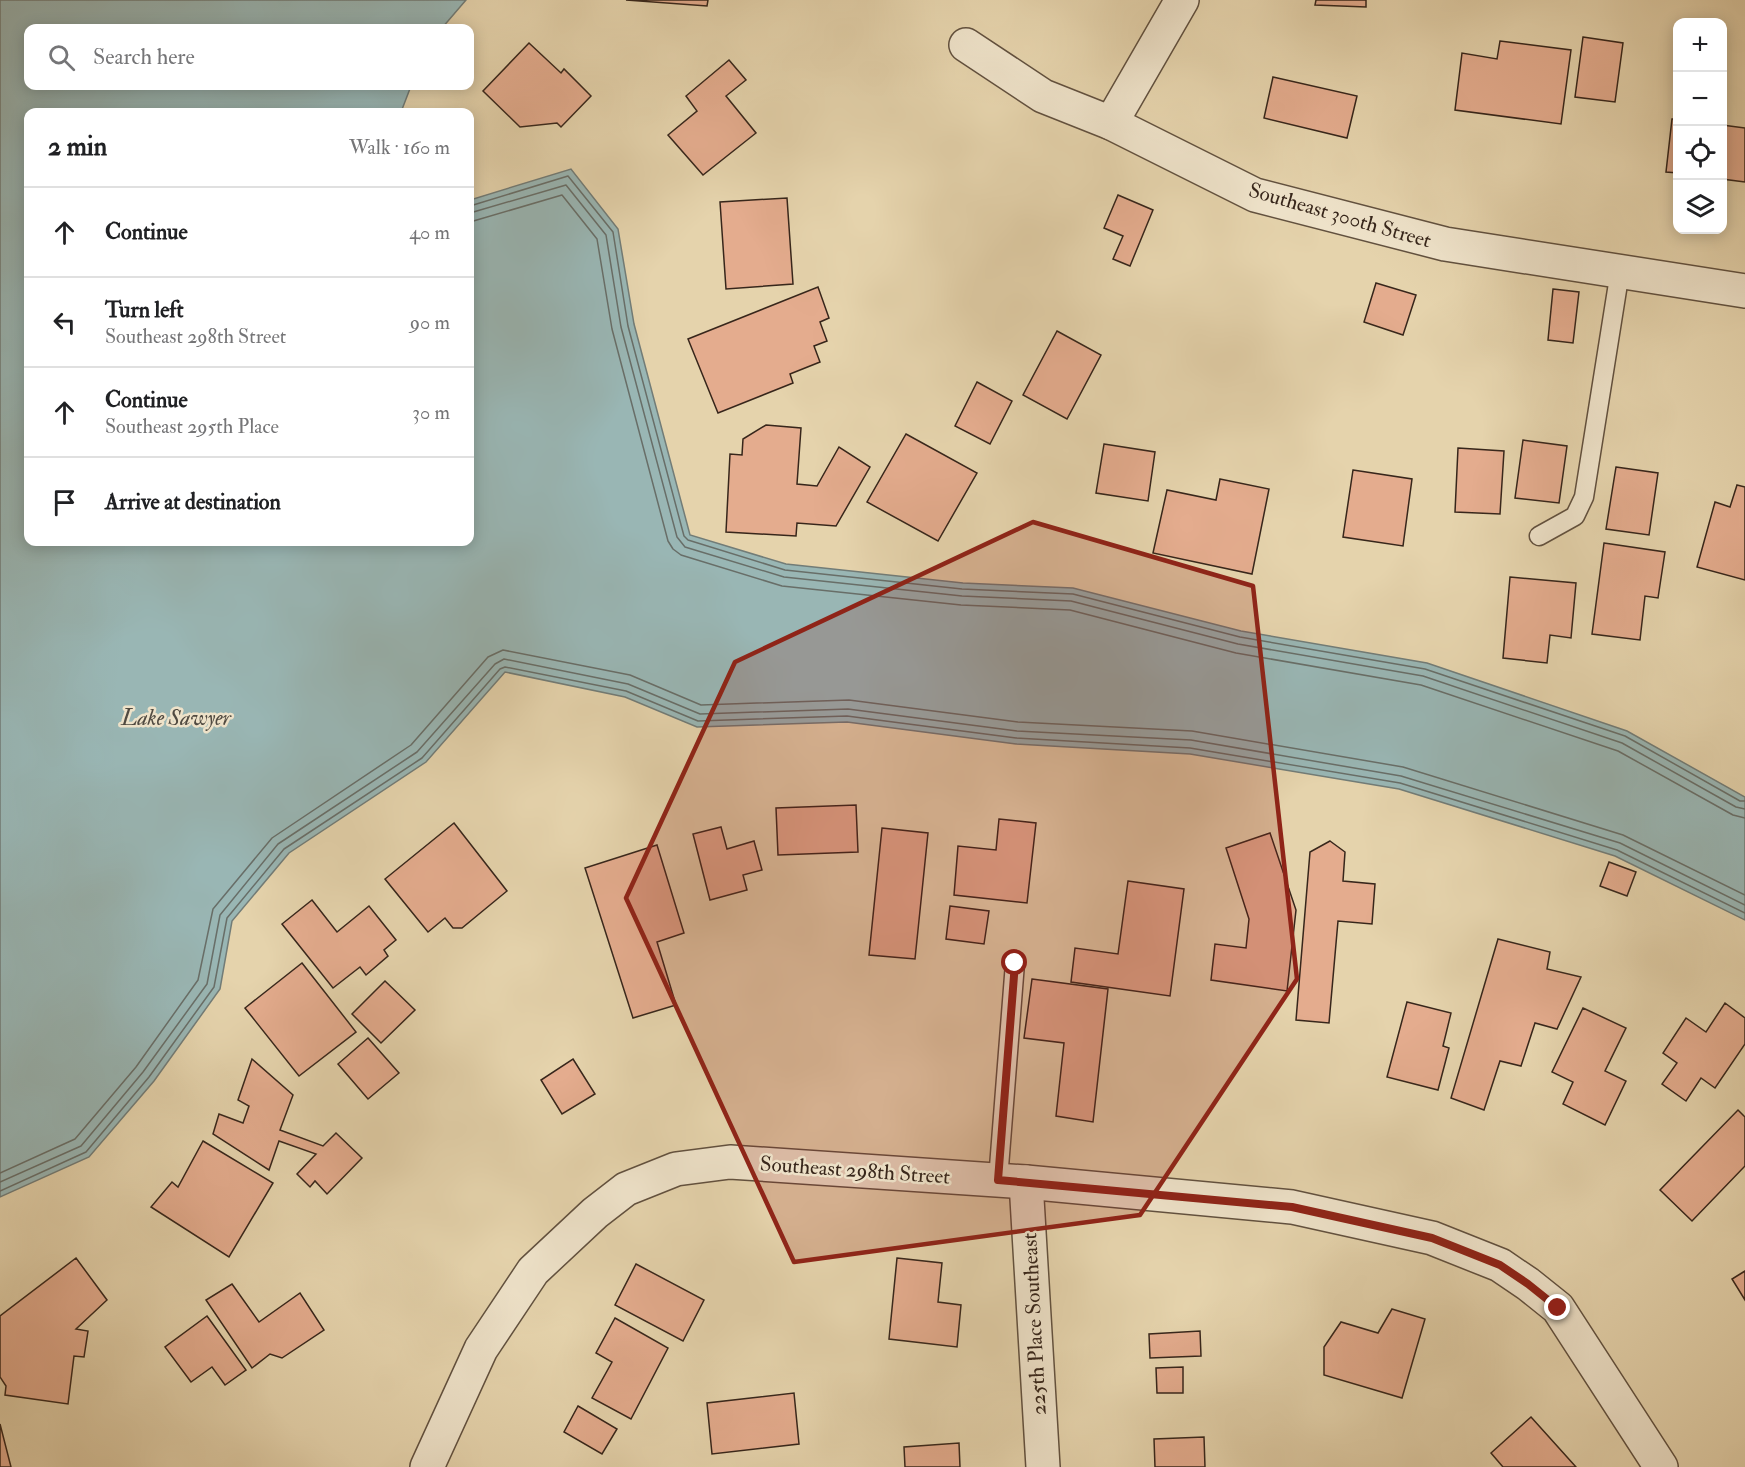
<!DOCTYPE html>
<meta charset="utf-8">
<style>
body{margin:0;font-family:"IM FELL Double Pica",serif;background:#f6f6f6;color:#202124}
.controls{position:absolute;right:18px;top:18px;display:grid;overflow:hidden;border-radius:12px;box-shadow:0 3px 15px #0003}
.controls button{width:54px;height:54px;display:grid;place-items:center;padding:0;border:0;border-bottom:2px solid #e0e0e0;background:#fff;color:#202124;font:30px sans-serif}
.stop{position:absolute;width:18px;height:18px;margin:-14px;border:4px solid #8f2418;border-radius:50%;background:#fff}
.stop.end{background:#8f2418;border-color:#fff;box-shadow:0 2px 6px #0008}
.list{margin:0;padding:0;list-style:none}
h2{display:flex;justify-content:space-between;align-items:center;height:78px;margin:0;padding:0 24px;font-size:26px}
h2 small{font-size:20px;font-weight:400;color:#757577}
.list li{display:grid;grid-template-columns:39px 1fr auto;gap:18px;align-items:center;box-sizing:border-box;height:90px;padding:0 24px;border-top:2px solid #e0e0e0}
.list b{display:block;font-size:22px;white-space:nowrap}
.list p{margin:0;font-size:20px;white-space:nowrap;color:#757577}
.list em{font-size:20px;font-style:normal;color:#757577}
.icon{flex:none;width:33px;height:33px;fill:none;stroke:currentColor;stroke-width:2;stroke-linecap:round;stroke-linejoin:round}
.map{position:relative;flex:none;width:1745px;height:1467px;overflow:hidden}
.search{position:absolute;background:#fff;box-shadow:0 3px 15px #0003;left:24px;top:24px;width:450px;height:66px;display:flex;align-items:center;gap:15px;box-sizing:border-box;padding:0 21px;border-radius:12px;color:#757577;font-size:22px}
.panel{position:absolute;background:#fff;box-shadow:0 3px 15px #0003;left:24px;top:108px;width:450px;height:438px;border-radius:12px}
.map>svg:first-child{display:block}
</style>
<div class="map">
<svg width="1745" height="1467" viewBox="0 0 1745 1467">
<rect width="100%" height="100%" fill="#e5d3ac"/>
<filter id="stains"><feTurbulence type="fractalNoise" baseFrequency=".00333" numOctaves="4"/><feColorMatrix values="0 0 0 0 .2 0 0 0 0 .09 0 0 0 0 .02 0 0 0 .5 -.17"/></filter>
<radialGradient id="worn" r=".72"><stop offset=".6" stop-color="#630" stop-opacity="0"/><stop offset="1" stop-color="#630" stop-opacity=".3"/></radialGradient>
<!-- water -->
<polygon fill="#99b6b4" stroke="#727c77" stroke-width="1.5" points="0,0 466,0 442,28 28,28 28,86 411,86 401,112 28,112 28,542 470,542 470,200 571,169 618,229 634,324 690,535 786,564 963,583 1073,588 1241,631 1427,663 1627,731 1745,797 1745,920 1615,856 1399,789 1190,754 1016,744 847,722 697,727 625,697 505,672 426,762 289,853 232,921 220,989 154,1081 89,1157 0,1197"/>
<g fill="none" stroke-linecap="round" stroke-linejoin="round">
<!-- shore -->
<g stroke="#686e68" stroke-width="1.5">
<polyline points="470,206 568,176 613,232 628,326 684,536 688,540 785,570 962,589 1073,594 1240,637 1425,669 1625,736 1740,801 1745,801"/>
<polyline points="470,213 566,185 606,235 621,327 677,537 685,547 784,577 962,596 1071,601 1238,644 1423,676 1622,743 1736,807 1745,809"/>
<polyline points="470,222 562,195 597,239 612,329 668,541 673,549 681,555 782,586 961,605 1070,610 1236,653 1421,685 1618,751 1733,815 1745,818"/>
<polyline points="0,1173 75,1139 136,1067 198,980 213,909 272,838 411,745 488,657 503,650 630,675 701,705 849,700 1018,722 1192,731 1403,767 1623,835 1745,895"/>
<polyline points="0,1182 81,1146 143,1072 207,984 220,915 278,844 417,752 495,664 504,659 628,684 700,714 848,709 1017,731 1191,740 1401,776 1620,843 1745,905"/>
<polyline points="0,1191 86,1152 149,1077 214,987 227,918 284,849 422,758 500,669 505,667 626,691 698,721 847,716 1016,738 1190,748 1400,783 1617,850 1745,913"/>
</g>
</g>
<!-- building -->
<g fill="#e4ac8e" stroke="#37261b" stroke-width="1.5">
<polygon points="626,0 708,0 707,6"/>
<polygon points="1316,0 1366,0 1366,7 1315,5"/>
<polygon points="1583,37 1623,43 1615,102 1575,97"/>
<polygon points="1500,41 1571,50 1561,124 1455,110 1462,53 1497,59"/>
<polygon points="529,43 561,73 564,69 591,96 561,127 557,123 520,127 483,91"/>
<polygon points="729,60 746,80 726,96 756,133 703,175 668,135 697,111 686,96"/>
<polygon points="1273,77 1357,96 1347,138 1264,118"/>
<polygon points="1672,119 1678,119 1678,173 1666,172"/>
<polygon points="1722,125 1745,128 1745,182 1722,179"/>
<polygon points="1118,195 1153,210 1130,266 1113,259 1123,236 1104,228"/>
<polygon points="787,198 793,284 726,289 720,202"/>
<polygon points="1376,283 1416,295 1403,335 1364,322"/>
<polygon points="818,287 829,318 820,322 827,341 814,346 820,362 790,374 793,383 718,413 688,339"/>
<polygon points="1553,289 1579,292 1573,343 1548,340"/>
<polygon points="1057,331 1101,355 1067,419 1023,395"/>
<polygon points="977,382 1012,401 990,444 955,426"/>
<polygon points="766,425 801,428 797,484 817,486 839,447 870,467 836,526 797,523 796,536 726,532 730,454 742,455 743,439"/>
<polygon points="906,434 977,473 938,541 867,502"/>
<polygon points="1523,440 1567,446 1559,503 1515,498"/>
<polygon points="1104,444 1155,452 1148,501 1096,493"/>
<polygon points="1458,448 1504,451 1500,514 1455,512"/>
<polygon points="1616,467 1658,473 1649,535 1606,529"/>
<polygon points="1353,470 1412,479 1403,546 1343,537"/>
<polygon points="1220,479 1269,489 1252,574 1153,553 1167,490 1216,500"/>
<polygon points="1737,485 1745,487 1745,580 1697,567 1715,502 1730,507"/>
<polygon points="1604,543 1665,552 1658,598 1645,596 1640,640 1592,634"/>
<polygon points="1510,577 1576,583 1571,638 1550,635 1547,663 1503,658"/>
<polygon points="856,805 858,852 778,855 776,808"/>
<polygon points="999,819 1036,823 1027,903 954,895 958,846 996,850"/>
<polygon points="454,823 507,891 462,928 453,928 445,918 428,932 385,879"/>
<polygon points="721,827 727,849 754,841 762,870 743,875 747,890 710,900 693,834"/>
<polygon points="882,828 928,833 915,959 869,955"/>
<polygon points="1270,833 1296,910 1287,991 1211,980 1215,944 1246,948 1249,919 1226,848"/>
<polygon points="1330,841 1345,852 1343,881 1375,884 1372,924 1338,921 1329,1023 1296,1020 1310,852"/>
<polygon points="657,845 684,933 657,942 676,1005 633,1018 585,868"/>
<polygon points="1609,862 1636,872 1627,896 1600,886"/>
<polygon points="1128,881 1184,889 1170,996 1071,982 1075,948 1118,954"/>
<polygon points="312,900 337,932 369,906 396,940 384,950 388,956 366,975 360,967 333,988 282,924"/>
<polygon points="950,906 989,911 984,944 946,939"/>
<polygon points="1498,939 1550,952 1547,969 1581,977 1557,1029 1535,1023 1521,1066 1500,1061 1484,1110 1451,1098"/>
<polygon points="302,963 356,1032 299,1076 245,1008"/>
<polygon points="1032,979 1108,989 1093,1122 1056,1116 1064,1043 1024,1038"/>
<polygon points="385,981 415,1010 381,1043 352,1014"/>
<polygon points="1407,1002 1451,1013 1443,1046 1449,1048 1438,1090 1387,1077"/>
<polygon points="1725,1003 1745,1018 1745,1044 1715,1088 1701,1078 1686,1101 1662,1084 1677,1063 1663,1053 1686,1018 1706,1032"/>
<polygon points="1583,1008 1626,1028 1605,1071 1626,1081 1605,1125 1563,1104 1573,1082 1552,1072"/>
<polygon points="368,1038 399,1073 368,1099 338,1064"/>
<polygon points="252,1059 293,1095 280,1130 323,1146 336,1133 362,1158 327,1194 315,1181 310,1187 297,1174 316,1154 279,1141 269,1170 213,1134 219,1114 243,1123 249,1106 238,1100"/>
<polygon points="573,1059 595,1094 562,1114 541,1080"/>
<polygon points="1738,1110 1745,1117 1745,1166 1692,1221 1660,1190"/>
<polygon points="203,1141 273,1183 229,1257 151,1207 172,1182 178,1187"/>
<polygon points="76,1258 107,1300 76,1329 88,1331 84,1357 74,1356 68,1404 5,1395 6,1386 0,1377 0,1316"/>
<polygon points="897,1258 942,1263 938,1302 961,1305 957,1347 889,1339"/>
<polygon points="636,1264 704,1300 683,1341 615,1305"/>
<polygon points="1745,1271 1745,1300 1732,1279"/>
<polygon points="232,1284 259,1322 300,1293 324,1330 282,1358 270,1354 252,1368 206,1300"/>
<polygon points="1392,1309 1425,1319 1402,1398 1324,1375 1324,1347 1341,1322 1378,1333"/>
<polygon points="207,1316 246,1370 225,1385 212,1367 191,1382 165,1347"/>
<polygon points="615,1318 668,1348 631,1419 592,1398 612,1362 596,1353"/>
<polygon points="1200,1331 1201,1356 1150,1358 1149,1334"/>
<polygon points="1183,1367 1183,1393 1157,1393 1156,1368"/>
<polygon points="794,1393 799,1444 712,1454 707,1403"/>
<polygon points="578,1406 617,1429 602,1454 564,1432"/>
<polygon points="1531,1417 1576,1467 1503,1467 1491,1453"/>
<polygon points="0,1424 11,1467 0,1467"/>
<polygon points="1204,1437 1205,1467 1155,1467 1154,1439"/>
<polygon points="959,1443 960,1467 905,1467 904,1447"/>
</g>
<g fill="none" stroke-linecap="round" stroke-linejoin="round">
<!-- lane casing -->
<g stroke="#62513f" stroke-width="21">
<g id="lane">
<polyline points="1539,536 1575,516 1584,497 1620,271"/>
<polyline points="998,1180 1015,963"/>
</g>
</g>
<!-- street casing -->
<g stroke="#62513f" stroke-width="36">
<g id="street">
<polyline points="966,45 1043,96 1111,123 1255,195 1445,244 1745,291"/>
<polyline points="1111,123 1182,0"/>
<polyline points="1026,1182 1043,1467"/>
<polyline points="427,1467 481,1349 533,1271 595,1213 626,1189 676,1169 730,1162 1026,1182 1292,1207 1432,1238 1500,1265 1528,1284 1558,1308 1661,1467"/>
</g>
</g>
<!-- lane -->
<use href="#lane" stroke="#eee2c9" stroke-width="18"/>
<!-- street -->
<use href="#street" stroke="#eee2c9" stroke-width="33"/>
</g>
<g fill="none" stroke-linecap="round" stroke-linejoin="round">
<!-- route -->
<polyline stroke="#8f2418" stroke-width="8" points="1015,963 998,1180 1292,1207 1432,1238 1500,1265 1528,1284 1558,1308"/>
</g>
<!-- marked area -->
<path fill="#8f2418" fill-opacity="0.2" stroke="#8f2418" stroke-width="4.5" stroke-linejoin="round" d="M1033,522L1253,586L1297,979L1140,1215L794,1262L626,898L735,662Z"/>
<g text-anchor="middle" stroke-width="5" stroke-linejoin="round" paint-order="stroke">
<!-- street labels -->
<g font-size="21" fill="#37261b" stroke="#eee2c9">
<text transform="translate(1340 215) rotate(16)" y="7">Southeast 300th Street</text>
<text transform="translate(855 1170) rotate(4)" y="7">Southeast 298th Street</text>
<text transform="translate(1034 1324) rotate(-93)" y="7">225th Place Southeast</text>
</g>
<!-- water labels -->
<g font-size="22" font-style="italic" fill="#504a41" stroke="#eee2c9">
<text x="176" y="725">Lake Sawyer</text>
</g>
</g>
<rect width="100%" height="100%" filter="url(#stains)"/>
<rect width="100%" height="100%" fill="url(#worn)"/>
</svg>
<div class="controls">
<button>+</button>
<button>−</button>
<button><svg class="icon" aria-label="locate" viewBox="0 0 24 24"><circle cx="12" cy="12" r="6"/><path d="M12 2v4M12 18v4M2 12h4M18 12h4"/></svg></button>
<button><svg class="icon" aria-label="layers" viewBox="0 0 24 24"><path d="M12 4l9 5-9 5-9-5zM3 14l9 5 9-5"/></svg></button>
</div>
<div class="stop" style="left:1015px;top:963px"></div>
<div class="stop end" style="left:1558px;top:1308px"></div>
<div class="search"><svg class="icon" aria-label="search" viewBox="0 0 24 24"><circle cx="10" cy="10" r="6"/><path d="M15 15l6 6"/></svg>Search here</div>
<section class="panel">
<h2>2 min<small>Walk · 160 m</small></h2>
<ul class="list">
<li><svg class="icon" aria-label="ahead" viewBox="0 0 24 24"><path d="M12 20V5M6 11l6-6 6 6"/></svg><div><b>Continue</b></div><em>40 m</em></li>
<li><svg class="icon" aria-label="left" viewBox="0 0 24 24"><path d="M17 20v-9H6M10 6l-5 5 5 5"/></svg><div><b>Turn left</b><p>Southeast 298th Street</p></div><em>90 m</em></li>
<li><svg class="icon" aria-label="ahead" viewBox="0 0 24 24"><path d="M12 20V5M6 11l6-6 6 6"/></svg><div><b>Continue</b><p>Southeast 295th Place</p></div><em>30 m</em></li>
<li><svg class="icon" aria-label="arrive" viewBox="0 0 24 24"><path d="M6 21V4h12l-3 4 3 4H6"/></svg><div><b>Arrive at destination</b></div></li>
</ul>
</section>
</div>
